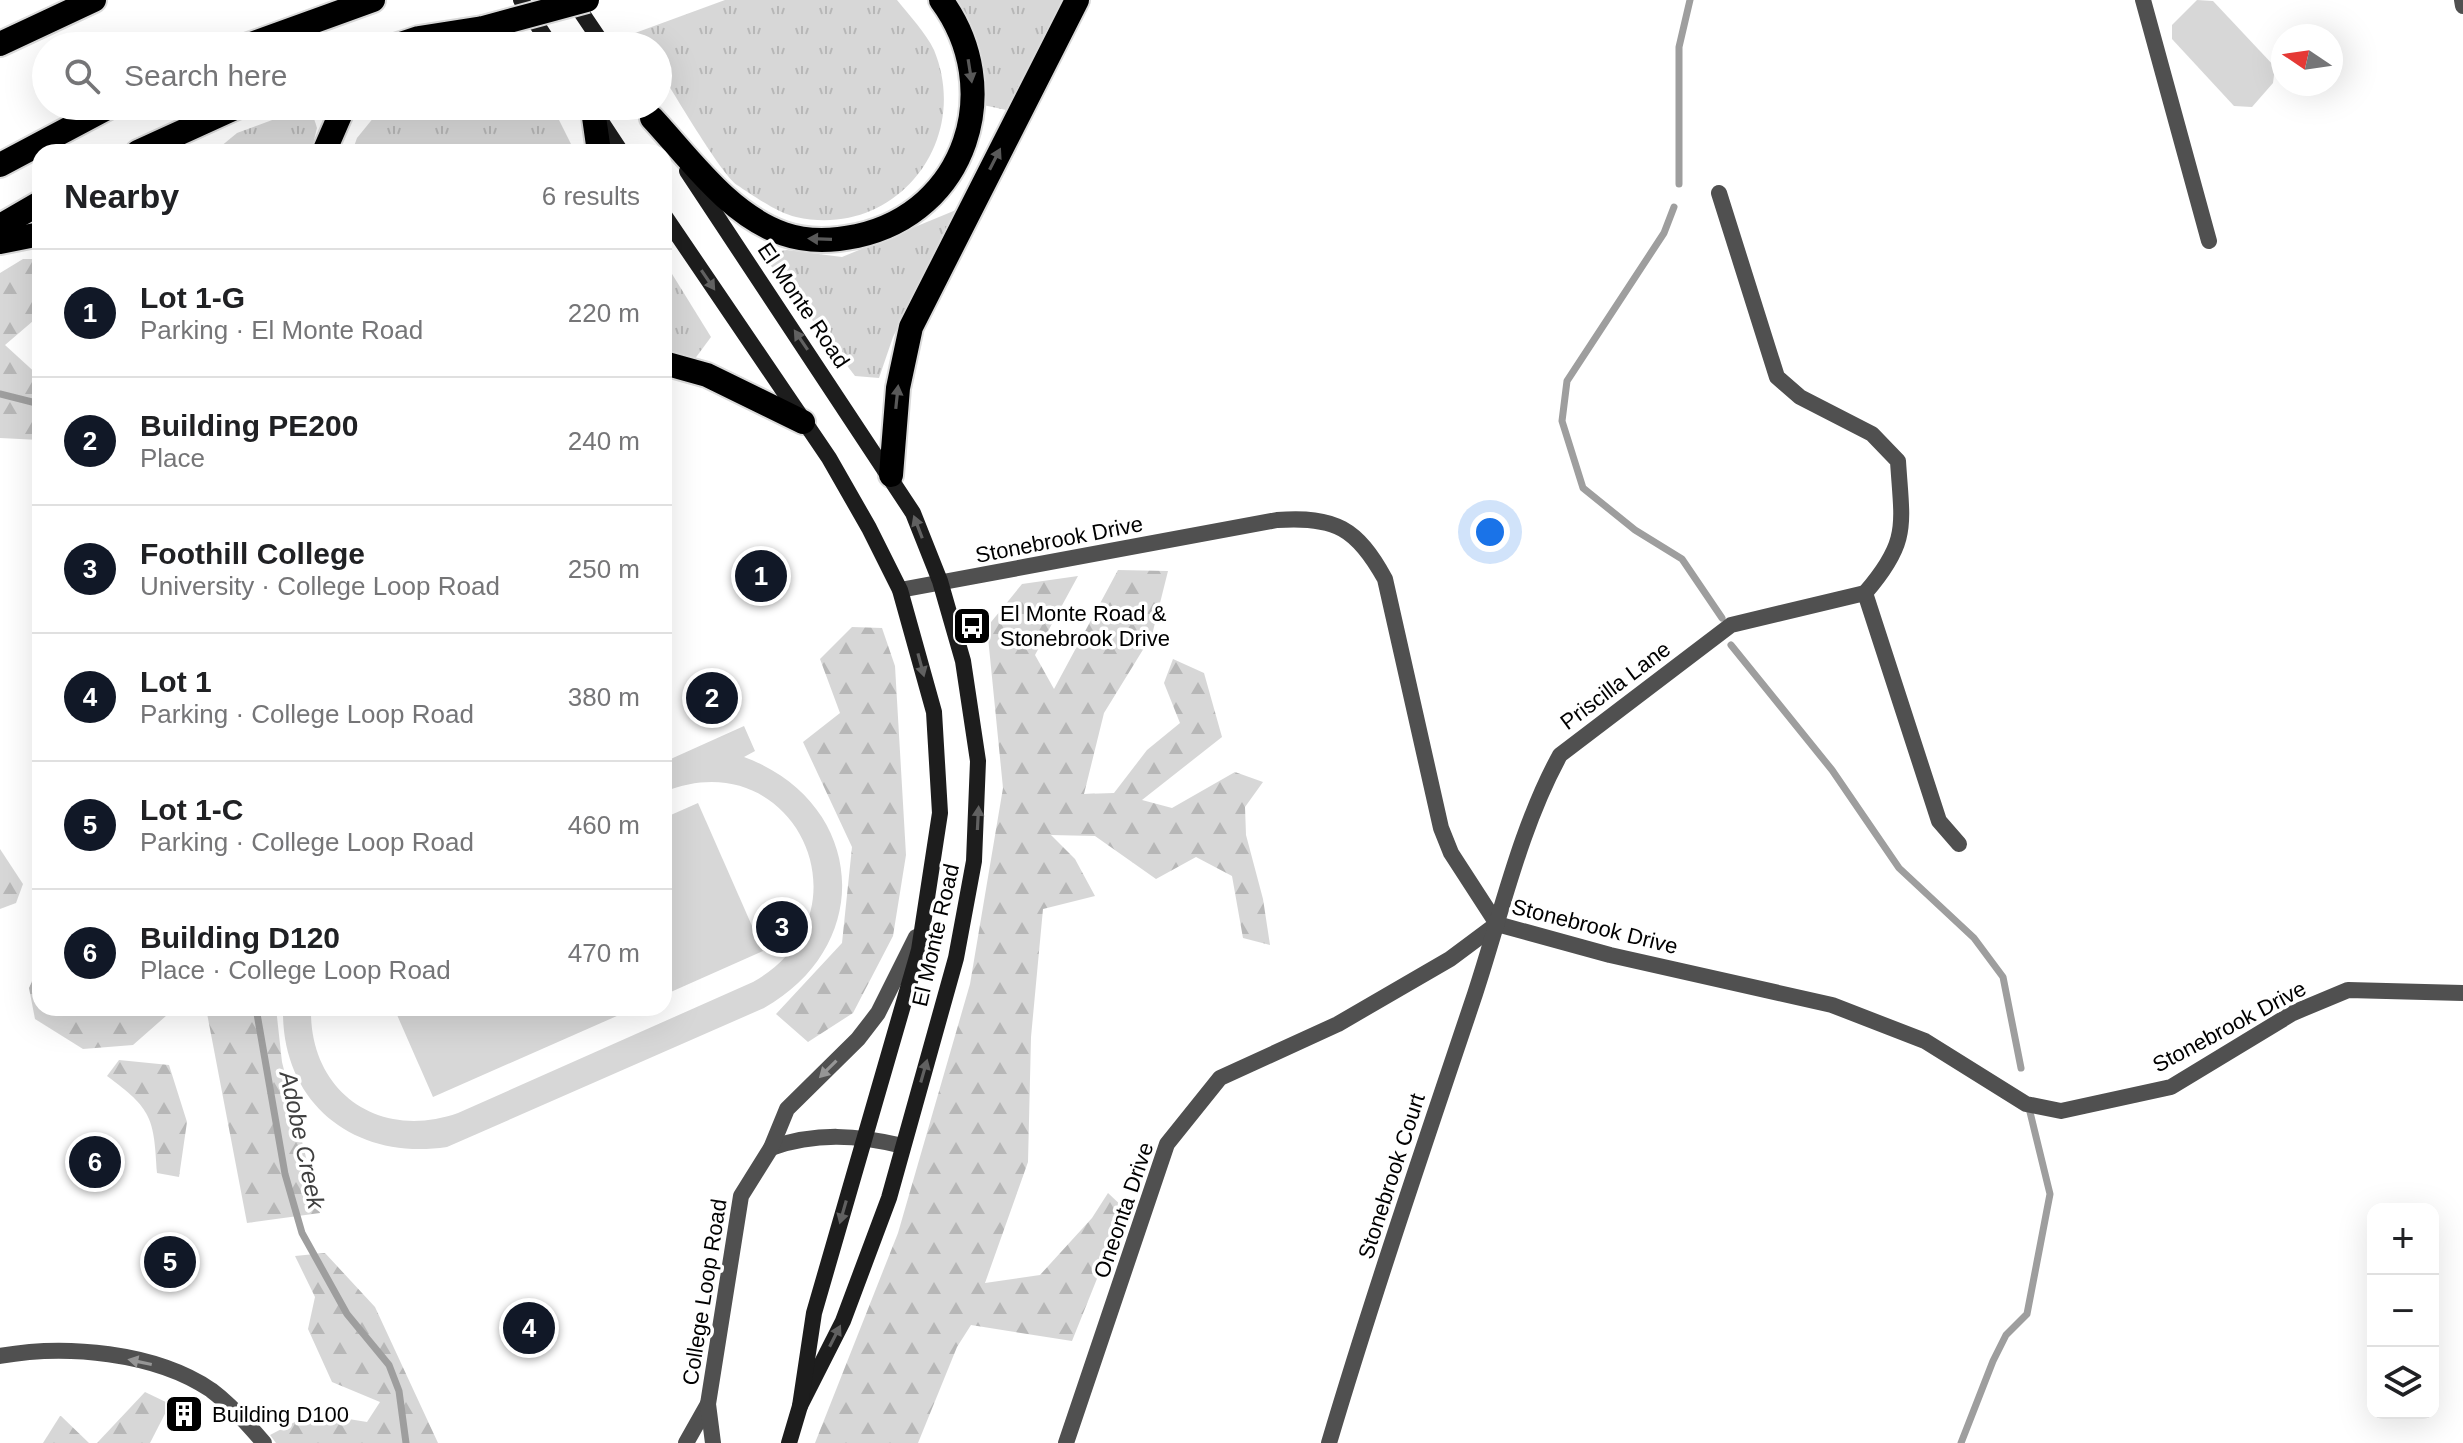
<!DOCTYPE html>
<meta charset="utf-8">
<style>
body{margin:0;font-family:Arial,sans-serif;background:#f2f2f2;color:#202124}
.controls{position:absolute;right:24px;bottom:24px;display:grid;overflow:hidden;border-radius:16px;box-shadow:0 8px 32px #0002}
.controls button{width:72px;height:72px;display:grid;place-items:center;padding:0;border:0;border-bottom:2px solid #e0e0e0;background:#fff;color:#202124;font:40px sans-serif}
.compass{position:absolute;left:2271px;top:24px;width:72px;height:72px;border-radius:50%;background:#fff;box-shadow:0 8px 32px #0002;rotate:283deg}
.you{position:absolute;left:1490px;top:532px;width:28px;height:28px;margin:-20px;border:6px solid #fff;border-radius:50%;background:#1a73e8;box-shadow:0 0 0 12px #1a73e833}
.badge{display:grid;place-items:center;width:52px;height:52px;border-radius:50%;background:#111827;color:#fff;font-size:26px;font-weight:700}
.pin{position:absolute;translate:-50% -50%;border:4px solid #fff;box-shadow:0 2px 8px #0006}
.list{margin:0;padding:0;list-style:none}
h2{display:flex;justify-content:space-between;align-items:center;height:104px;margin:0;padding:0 32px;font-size:34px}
h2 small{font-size:26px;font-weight:400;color:#757577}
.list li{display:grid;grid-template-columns:52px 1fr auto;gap:24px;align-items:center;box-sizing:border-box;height:128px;padding:0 32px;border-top:2px solid #e0e0e0}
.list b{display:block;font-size:30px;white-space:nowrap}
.list p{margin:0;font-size:26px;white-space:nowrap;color:#757577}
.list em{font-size:26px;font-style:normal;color:#757577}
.icon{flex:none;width:44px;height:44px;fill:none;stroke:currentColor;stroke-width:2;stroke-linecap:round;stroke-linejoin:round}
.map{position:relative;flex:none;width:2463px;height:1443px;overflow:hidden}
.search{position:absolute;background:#fff;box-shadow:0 8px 32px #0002;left:32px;top:32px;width:640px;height:88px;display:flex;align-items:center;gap:20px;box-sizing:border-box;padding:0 28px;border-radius:44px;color:#757577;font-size:30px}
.panel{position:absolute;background:#fff;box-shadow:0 8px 32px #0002;left:32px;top:144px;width:640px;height:872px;border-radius:24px}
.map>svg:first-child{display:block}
</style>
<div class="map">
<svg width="2463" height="1443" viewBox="0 0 2463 1443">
<defs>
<pattern id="grass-tufts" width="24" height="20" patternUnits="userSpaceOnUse" patternTransform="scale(2)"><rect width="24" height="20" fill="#d7d7d7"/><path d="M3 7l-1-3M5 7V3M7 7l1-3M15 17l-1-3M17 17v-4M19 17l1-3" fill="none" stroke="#b7b7b7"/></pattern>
<pattern id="forest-firs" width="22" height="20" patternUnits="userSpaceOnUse" patternTransform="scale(2)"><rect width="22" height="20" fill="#d7d7d7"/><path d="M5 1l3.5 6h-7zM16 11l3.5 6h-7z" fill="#b7b7b7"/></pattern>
</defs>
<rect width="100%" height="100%" fill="#fff"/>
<!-- grass -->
<g fill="url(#grass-tufts)">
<path d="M725,0H897C909,15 926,33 934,50C972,142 895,239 796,217C778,213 752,195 737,185C721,174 672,90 658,68V46H643L635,33Z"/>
<polygon points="945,0 1063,0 1011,111 983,105 979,57 965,16"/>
<polygon points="310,106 317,128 311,152 214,152 237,133"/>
<polygon points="383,106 552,106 575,152 352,152 357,138"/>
<polygon points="956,210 893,337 879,378 855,376 762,254 787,250 842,257"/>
<polygon points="664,261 711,337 694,360 664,349"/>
</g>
<!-- forest -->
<g fill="url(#forest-firs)">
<polygon points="23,259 40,259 40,315 5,345 40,377 40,440 0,438 0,273"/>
<polygon points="1118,570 1168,571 1152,635 1104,713 1084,794 1114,793 1147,750 1180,723 1164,683 1173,659 1204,673 1222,737 1142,800 1172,808 1235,772 1263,782 1245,807 1246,835 1263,899 1270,945 1243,938 1232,876 1196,857 1156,879 1095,836 1051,835 1075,859 1095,896 1043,909 1031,1037 1028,1162 985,1283 1040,1275 1092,1218 1108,1193 1125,1209 1072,1341 971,1325 957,1347 918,1443 815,1443 898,1233 970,984 1003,788 987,627 1022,584 1078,576 1035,655 1054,689"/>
<polygon points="852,627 882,628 895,666 906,855 893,936 853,1013 808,1042 776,1014 842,943 852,847 803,742 840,713 820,659"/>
<polygon points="0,849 23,884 16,903 0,909"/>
<polygon points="40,962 40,1008 175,1008 133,1045 83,1049 35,1019 29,988"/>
<polygon points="206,1008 276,1008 282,1062 320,1213 247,1223"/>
<path d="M119,1060L169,1065L187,1122L179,1177L157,1173C154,1118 152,1109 107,1076Z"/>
<polygon points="325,1253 375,1307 438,1443 276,1443 270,1435 312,1413 367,1422 380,1402 332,1382 308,1329 315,1297 295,1256"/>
<polygon points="145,1392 170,1404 150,1443 97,1443"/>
<polygon points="60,1416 61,1416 89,1443 43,1443"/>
</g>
<!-- pitch -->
<g fill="#d7d7d7">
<polygon points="2197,0 2213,1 2275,67 2273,83 2252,107 2234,106 2172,39 2172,25"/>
<path d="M744,726L755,751L744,757C865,802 877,944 764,1008L447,1147C355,1161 281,1104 283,1008H311C309,1092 379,1141 458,1113L753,982C876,913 794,739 664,792V762Z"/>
<polygon points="698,803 763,951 664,995 664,818"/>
<polygon points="394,1008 635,1008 433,1097"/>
</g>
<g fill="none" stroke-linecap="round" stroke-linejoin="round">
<!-- stream -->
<g stroke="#9e9e9e" stroke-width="7">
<polyline points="1679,184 1679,47 1690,0"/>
<polyline points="1674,207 1664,233 1567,381 1562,421 1583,488 1635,530 1682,559 1722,618"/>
<polyline points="0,394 40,404"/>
<polyline points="1731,645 1832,770 1899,868 1974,938 2003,977 2021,1068"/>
<polyline points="256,1008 285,1174 302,1233 347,1314 389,1365 399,1391 406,1443"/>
<polyline points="1961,1443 1993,1361 2006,1335 2027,1314 2050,1194 2029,1108"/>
</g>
<!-- highway casing -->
<g stroke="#dbdbdb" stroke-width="28">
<g id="highway">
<polyline points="0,44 94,0"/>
<polyline points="246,46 373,0"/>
<polyline points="395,46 419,38 483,28"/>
<polyline points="593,110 599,152"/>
<path d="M652,118C690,159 729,215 784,234C807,242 833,241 857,236C967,212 1006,88 941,0"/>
<polyline points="138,152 239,106"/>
<polyline points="324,152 344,106"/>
<polyline points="0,165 111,106"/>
<polyline points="0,226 40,203"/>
<polyline points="0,242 40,234"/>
<polyline points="664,363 707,375 803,422"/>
<polyline points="891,475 898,388 911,327 1077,0"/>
</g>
</g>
<!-- street -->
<g stroke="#505050" stroke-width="16">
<polyline points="2143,0 2209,241"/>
<polyline points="2462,0 2463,6"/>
<path d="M1719,193L1777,377L1800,397L1872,434L1898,461C1902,525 1910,541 1865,593L1939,821L1959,844"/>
<path d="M900,590L1277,520C1335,516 1357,528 1385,579L1441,828L1451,853L1497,924L1610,955L1832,1005L1925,1041L2026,1104L2061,1111L2171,1087L2293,1013L2348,990L2463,993"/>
<path d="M771,1148C816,1132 858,1135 903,1146"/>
<path d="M0,1356C65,1344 155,1352 211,1390C231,1405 248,1424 264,1443"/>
<polyline points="686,1443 708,1404"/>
<polyline points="713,1443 708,1404 741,1196 771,1148 787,1109 858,1039 878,1013 916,937"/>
<polyline points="1066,1443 1167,1144 1220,1078 1338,1024 1450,959 1497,924"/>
<path d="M1329,1443C1374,1292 1425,1143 1475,994C1501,915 1520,828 1560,755L1731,625L1865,593"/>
</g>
<!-- secondary -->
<g stroke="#1d1d1d" stroke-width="16">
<polyline points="521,0 551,46"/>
<polyline points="573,0 604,46"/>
<polyline points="598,117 621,152"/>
<polyline points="687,171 913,513 940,581 963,661 978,761 974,861 956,958 889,1198 843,1321 800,1406"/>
<polyline points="664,215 829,458 869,528 900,590 934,712 940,813 919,950 814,1313 800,1406 789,1443"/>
</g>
<!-- highway -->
<use href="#highway" stroke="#000" stroke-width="24"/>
<!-- highway-bridge casing -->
<g stroke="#dbdbdb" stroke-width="28" stroke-linecap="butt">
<polyline id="highway-bridge" points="483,28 587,0"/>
</g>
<!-- highway-bridge -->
<use href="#highway-bridge" stroke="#000" stroke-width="24"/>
</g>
<!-- one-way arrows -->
<defs><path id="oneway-solid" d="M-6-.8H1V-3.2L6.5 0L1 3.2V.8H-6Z" transform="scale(2)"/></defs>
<g fill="#595959">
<use href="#oneway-solid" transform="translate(970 71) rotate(81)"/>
<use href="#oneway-solid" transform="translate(995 159) rotate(-63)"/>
<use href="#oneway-solid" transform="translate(820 239) rotate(-178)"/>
<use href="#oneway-solid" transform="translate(897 397) rotate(-84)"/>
</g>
<g fill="#616161">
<use href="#oneway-solid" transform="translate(708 280) rotate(56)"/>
<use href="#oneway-solid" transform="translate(801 340) rotate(-124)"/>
<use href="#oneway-solid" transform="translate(918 527) rotate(-111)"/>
<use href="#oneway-solid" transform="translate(921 665) rotate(75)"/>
<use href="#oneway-solid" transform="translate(978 818) rotate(-87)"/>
<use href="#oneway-solid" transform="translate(924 1071) rotate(-74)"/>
<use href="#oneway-solid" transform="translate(843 1212) rotate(106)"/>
<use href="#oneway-solid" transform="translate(835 1336) rotate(-63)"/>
</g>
<g fill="#969696">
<use href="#oneway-solid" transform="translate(828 1069) rotate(135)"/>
<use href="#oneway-solid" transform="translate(140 1362) rotate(-168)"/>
</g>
<!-- icons -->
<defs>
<g id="bus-square" transform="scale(2)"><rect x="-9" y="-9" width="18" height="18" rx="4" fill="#000" stroke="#fff"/><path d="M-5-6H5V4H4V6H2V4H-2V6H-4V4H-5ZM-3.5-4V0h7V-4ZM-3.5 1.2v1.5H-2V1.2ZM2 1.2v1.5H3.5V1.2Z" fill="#fff"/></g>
<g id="building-square" transform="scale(2)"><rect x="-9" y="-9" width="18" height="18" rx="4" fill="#000" stroke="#fff"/><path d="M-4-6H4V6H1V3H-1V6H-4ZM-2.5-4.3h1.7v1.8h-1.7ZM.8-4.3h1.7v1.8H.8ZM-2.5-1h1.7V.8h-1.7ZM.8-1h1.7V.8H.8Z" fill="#fff"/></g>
</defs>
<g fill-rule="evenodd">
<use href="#bus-square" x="972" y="626"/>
<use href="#building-square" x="184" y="1414"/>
</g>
<g text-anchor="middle" stroke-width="7" stroke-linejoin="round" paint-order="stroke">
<!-- street labels -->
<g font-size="22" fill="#000" stroke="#fff">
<text transform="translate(804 305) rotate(56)" y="8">El Monte Road</text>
<text transform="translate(1059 539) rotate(-11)" y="8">Stonebrook Drive</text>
<text transform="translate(1615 685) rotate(-37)" y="8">Priscilla Lane</text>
<text transform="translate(1595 926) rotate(14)" y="8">Stonebrook Drive</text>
<text transform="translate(935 935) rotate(-77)" y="8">El Monte Road</text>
<text transform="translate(2229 1026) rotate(-28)" y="8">Stonebrook Drive</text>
<text transform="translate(1391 1176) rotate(-72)" y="8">Stonebrook Court</text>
<text transform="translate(1123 1210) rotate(-71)" y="8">Oneonta Drive</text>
<text transform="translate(704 1292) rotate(-81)" y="8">College Loop Road</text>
</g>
<!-- poi labels -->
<g font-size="22" fill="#000" stroke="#fff" text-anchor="start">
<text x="1000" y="621">El Monte Road &amp;<tspan x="1000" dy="25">Stonebrook Drive</tspan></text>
<text x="212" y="1422">Building D100</text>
</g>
<!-- water labels -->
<g font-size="24" font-style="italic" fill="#3f3f3f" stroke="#fff">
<text transform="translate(302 1140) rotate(78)" y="8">Adobe Creek</text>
</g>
</g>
</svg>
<div class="controls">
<button>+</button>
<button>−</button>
<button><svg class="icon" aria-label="layers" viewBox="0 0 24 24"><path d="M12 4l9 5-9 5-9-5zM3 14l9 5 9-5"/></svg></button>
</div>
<svg class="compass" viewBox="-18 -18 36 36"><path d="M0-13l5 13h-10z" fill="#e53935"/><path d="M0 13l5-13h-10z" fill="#757577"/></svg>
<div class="you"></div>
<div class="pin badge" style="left:761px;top:576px">1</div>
<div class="pin badge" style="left:712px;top:698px">2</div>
<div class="pin badge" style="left:782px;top:927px">3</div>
<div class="pin badge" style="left:529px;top:1328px">4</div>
<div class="pin badge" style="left:170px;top:1262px">5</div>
<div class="pin badge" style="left:95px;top:1162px">6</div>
<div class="search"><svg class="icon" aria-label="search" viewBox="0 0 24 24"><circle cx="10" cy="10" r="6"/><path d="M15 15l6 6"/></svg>Search here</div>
<section class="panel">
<h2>Nearby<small>6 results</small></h2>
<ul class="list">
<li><span class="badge">1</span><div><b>Lot 1-G</b><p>Parking · El Monte Road</p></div><em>220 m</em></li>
<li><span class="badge">2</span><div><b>Building PE200</b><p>Place</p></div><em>240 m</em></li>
<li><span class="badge">3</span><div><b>Foothill College</b><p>University · College Loop Road</p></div><em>250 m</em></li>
<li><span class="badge">4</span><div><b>Lot 1</b><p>Parking · College Loop Road</p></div><em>380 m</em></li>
<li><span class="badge">5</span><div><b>Lot 1-C</b><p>Parking · College Loop Road</p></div><em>460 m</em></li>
<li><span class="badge">6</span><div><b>Building D120</b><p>Place · College Loop Road</p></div><em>470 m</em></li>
</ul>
</section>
</div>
